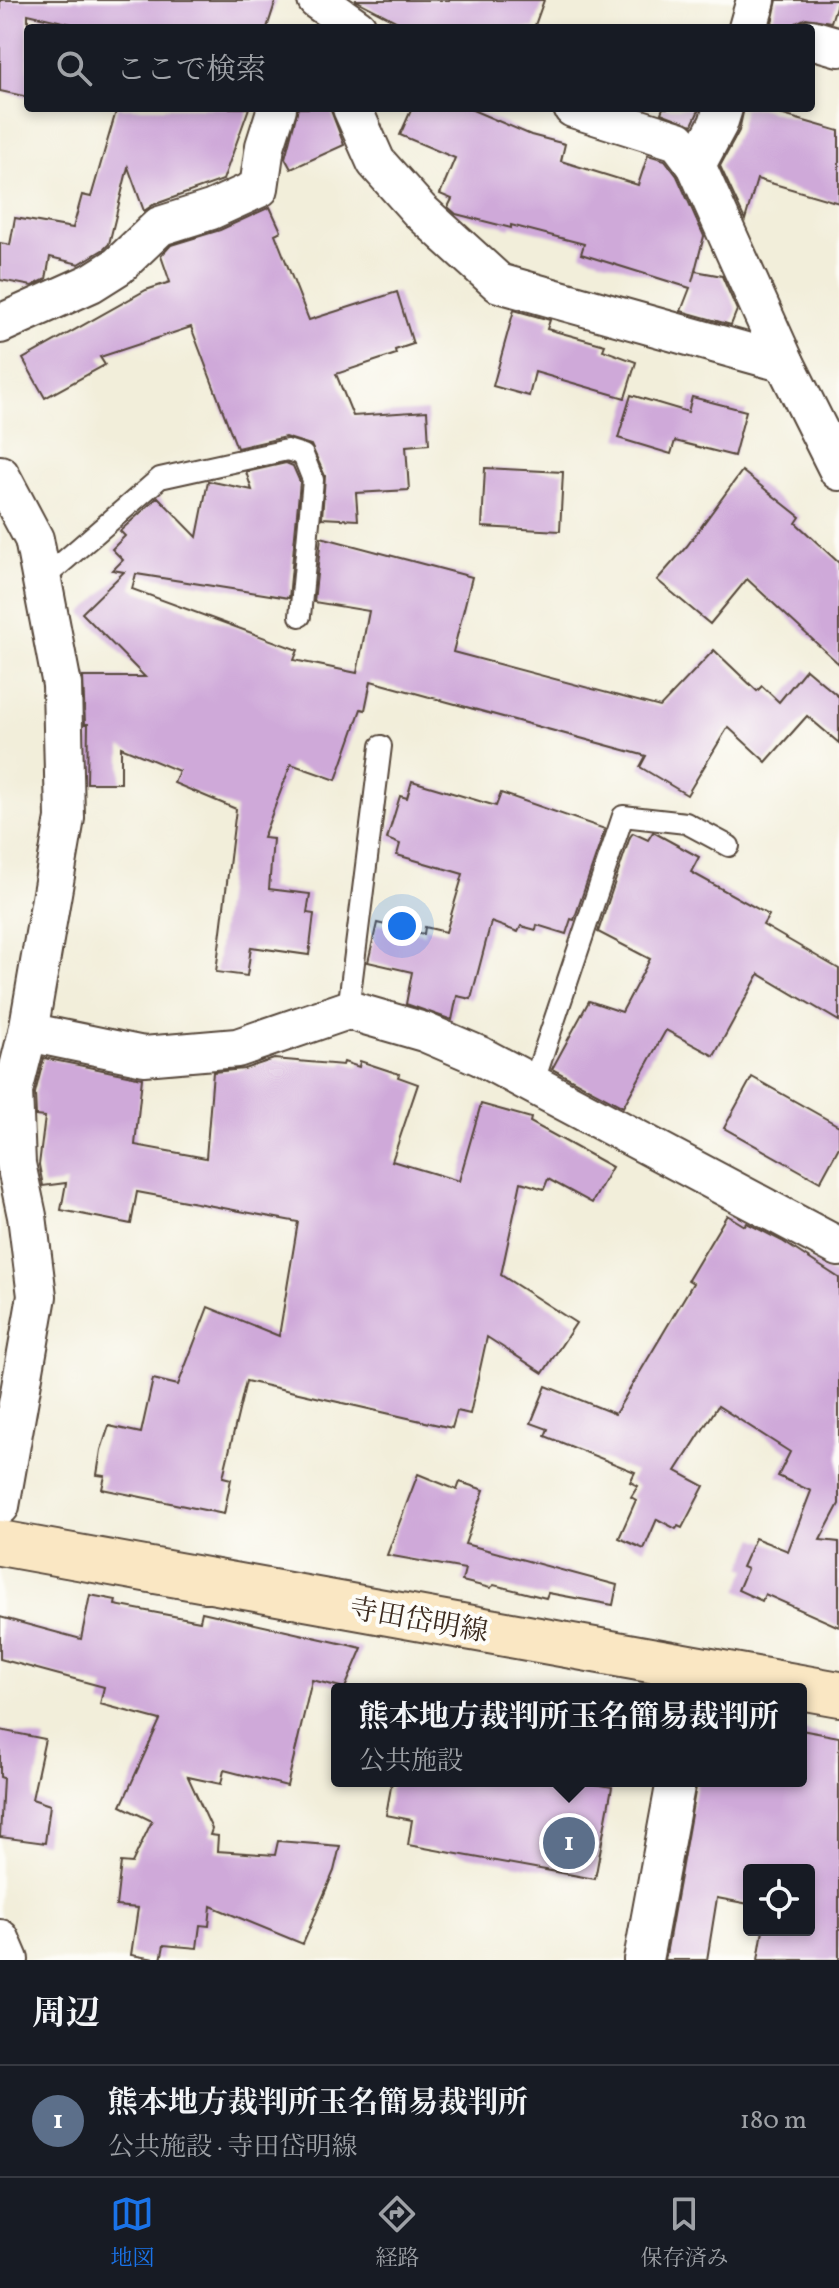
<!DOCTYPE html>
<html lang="ja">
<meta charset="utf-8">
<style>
body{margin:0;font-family:Vollkorn,"Noto Serif JP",serif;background:#20242c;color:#f1f3f6}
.controls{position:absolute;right:24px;bottom:24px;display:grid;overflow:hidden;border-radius:8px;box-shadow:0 4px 12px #0003}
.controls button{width:72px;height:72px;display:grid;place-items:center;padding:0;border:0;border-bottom:2px solid #363941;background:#171b24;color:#f1f3f6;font:40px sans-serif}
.you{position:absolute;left:402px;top:926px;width:28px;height:28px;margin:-20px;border:6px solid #fff;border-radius:50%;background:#1a73e8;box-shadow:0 0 0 12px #1a73e833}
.badge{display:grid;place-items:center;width:52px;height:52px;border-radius:50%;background:#1a73e8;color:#fff;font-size:26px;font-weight:700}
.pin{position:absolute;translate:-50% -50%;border:4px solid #fff;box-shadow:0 2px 8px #0006}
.popup{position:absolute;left:331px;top:1683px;width:476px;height:104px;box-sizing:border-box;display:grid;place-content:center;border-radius:8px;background:#171b24;filter:drop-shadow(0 2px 6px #0005);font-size:26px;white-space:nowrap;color:#9ea1a6}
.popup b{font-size:30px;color:#f1f3f6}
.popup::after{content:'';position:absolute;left:50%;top:100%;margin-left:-16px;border:16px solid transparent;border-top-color:#171b24}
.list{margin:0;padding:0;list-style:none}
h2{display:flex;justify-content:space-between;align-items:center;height:104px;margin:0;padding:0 32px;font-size:34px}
h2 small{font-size:26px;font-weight:400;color:#9ea1a6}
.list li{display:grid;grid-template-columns:52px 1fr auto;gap:24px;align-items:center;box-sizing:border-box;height:112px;padding:0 32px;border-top:2px solid #363941}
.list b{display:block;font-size:30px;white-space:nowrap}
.list p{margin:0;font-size:26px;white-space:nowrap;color:#9ea1a6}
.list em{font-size:26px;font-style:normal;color:#9ea1a6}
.icon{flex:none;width:44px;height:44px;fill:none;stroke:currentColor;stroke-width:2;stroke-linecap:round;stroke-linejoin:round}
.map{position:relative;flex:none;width:839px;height:1960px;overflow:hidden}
.search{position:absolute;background:#171b24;box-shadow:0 4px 12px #0003;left:24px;right:24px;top:24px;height:88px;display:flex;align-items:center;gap:20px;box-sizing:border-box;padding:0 28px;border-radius:8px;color:#9ea1a6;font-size:30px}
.sheet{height:216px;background:#171b24}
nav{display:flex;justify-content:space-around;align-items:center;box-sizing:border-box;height:112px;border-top:2px solid #363941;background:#171b24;font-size:22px;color:#9ea1a6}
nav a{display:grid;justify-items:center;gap:4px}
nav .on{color:#1a73e8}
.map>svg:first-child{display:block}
</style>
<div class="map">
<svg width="839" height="1960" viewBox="0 0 839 1960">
<rect width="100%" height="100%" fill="#fdfcf7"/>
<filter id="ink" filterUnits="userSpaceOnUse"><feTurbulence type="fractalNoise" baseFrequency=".0125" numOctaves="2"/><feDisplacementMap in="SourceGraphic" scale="16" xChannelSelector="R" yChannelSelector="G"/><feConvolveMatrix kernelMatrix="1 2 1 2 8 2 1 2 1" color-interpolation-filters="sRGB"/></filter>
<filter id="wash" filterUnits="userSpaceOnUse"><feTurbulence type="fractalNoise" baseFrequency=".006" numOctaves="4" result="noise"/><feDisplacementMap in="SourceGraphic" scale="32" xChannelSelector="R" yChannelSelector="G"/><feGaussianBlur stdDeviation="1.8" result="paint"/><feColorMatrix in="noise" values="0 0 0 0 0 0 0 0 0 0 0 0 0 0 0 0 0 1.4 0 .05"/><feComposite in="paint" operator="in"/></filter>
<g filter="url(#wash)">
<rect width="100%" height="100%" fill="#f2eeda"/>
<g id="blocks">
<!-- building -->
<g fill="#cfa9d9">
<polygon points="0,0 276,0 267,28 89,28 28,14 28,97 0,91"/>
<polygon points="355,0 544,0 534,28 409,28"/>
<polygon points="777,0 838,0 831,22 806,18 796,23 793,28 771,28"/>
<polygon points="117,108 249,108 223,180 153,205 144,211 128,167 109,244 104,249 79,264 50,257 46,279 32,286 0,280 0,243 10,245 15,218 73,228 82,195 91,197"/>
<polygon points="298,108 330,108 344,145 291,169 285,158"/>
<polygon points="412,108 468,108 531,135 565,144 561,161 638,185 648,155 665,160 677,176 704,236 692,282 695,271 722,276 737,310 731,325 681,311 690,288 581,254 584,244 511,225 511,228 456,214 448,207 452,199 440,194 455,158 400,135"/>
<polygon points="663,108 700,108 692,125 661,113"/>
<polygon points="744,108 759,108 839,131 839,203 757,179 745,220 720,166 739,131"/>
<polygon points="270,207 281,231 275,234 309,320 397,292 413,344 395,350 396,354 336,374 353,416 427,411 429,444 406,446 409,490 356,493 358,520 322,518 325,476 311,445 285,437 237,448 191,327 100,357 105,365 45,398 23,359 146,290 170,282 161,256 171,245 220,230"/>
<polygon points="514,310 550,320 547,329 605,345 603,350 636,362 625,398 535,372 529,396 493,386"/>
<polygon points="631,395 688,412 692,397 746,411 734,456 675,441 671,454 618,438"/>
<polygon points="286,463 293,466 300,482 289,598 136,574 132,589 298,650 294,660 357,673 369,611 314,602 321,537 472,577 453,652 660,707 714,650 757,691 762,686 779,702 806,669 839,697 839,743 807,716 766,762 728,727 687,795 640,767 646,756 371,681 365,710 361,709 336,780 291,764 263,838 273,839 269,889 310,894 307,913 314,914 309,955 251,947 247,976 216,972 236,809 174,783 179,771 121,747 121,783 87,783 88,724 85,724 83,677 145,677 82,613 124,572 113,570 123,560 112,549 125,536 120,531 158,497 197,537 208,481 252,490 246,472"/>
<polygon points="485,468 563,472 560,531 482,527"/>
<polygon points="742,471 800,517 796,523 839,563 839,664 747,579 710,624 657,580 687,546"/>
<polygon points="412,781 496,806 501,793 605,829 574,920 571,919 566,934 537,925 536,930 521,926 518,932 491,922 471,999 457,996 452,1020 406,1004 412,972 368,962 377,923 424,934 425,927 446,932 463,874 397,855 400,844 387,839 400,796 407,798"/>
<polygon points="653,832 699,857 691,872 769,915 763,925 839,969 839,1021 759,974 714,1056 666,1030 623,1107 552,1069 589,1001 622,1012 650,959 598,932 630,837 633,833 648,840"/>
<polygon points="44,1058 142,1078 135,1145 206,1158 213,1072 244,1069 274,1059 343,1065 344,1062 359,1067 360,1061 399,1074 398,1077 418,1084 392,1161 459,1181 481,1104 531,1118 530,1122 612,1167 592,1203 548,1179 544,1189 521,1182 501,1275 576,1323 543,1373 487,1337 470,1414 457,1411 452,1428 246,1381 223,1477 231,1479 224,1514 102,1489 105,1476 97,1475 101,1450 109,1426 141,1433 153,1379 178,1385 208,1307 279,1336 298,1222 137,1192 131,1224 61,1210 66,1183 43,1186 39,1165 45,1117 36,1116 35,1093"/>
<polygon points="752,1077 839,1126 839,1147 820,1182 724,1128"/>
<polygon points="727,1215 745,1226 747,1223 782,1241 839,1278 839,1504 820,1540 839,1542 839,1627 765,1594 762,1601 738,1590 747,1569 742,1567 755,1538 788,1551 811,1491 778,1476 790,1452 718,1406 676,1471 704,1486 682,1528 678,1526 676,1529 657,1519 644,1549 619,1538 636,1500 631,1497 638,1486 630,1482 635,1472 545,1436 548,1429 531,1423 546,1386 615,1414 693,1283 688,1280"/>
<polygon points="418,1474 457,1490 460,1482 484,1490 465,1544 617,1585 613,1605 548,1593 546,1598 494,1585 490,1588 462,1581 465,1569 387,1555"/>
<polygon points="90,1595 116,1600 115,1605 200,1621 202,1612 362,1648 345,1688 312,1680 287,1786 224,1770 221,1784 188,1777 212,1829 210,1835 218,1836 217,1851 275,1855 278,1841 340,1846 334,1871 303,1944 211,1906 209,1926 200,1925 197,1948 164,1945 161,1960 131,1955 138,1908 116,1906 121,1862 132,1863 152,1821 121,1806 160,1720 100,1704 104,1687 0,1659 0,1617 81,1639"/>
<polygon points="0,1730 45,1739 32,1799 50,1805 45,1843 0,1837 3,1778 0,1777"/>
<polygon points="801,1730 839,1737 839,1960 758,1960 763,1930 809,1930 809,1870 749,1870 749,1904 717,1898 707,1960 665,1960 697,1781 801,1781"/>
<polygon points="392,1781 578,1781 612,1787 595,1879 408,1845 412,1820 386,1815"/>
</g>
</g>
</g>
<g filter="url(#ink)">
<use href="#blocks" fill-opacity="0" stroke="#56473a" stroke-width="2"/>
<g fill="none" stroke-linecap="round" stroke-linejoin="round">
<!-- service casing -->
<g stroke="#56473a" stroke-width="24">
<g id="service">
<polyline points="42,580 160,478 287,450 303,455 313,480 300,616"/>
<polyline points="348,1010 381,746"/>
<polyline points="533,1084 623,816 686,823 729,846"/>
</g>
</g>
<!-- minor casing -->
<g stroke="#56473a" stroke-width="42">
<g id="minor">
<polyline points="317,0 357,28"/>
<polyline points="748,28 756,0"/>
<polyline points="811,39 839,47"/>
<polyline points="352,108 376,162 419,210 499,283 785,363"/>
<polyline points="573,108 678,141 696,165 785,363 839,471"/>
<polyline points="696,165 718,124 723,108"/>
<polyline points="0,324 91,283 118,266 160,226 211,210 259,188 265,146 277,108"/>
<polyline points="0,475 34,539 62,685 65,818 28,1032 13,1091 16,1164 27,1216 37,1296 0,1506"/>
<polyline points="28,1032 144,1056 237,1048 348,1010 424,1032 480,1056 839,1247"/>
<polyline points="0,1939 9,1960"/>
<polyline points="643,1960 676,1781"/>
</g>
</g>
<!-- secondary casing -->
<g stroke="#56473a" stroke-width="48">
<polyline id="secondary" points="0,1543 839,1694"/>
</g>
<!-- service -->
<use href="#service" stroke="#fff" stroke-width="20"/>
<!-- minor -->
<use href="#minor" stroke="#fff" stroke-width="38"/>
<!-- secondary -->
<use href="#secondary" stroke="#fae7c3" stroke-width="44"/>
</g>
</g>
<g text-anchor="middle" stroke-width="8" stroke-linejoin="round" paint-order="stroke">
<!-- street labels -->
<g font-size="28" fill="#3b2a1e" stroke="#fdfcf7">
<text transform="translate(419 1619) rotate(10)" y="10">寺田岱明線</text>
</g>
</g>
</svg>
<div class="controls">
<button><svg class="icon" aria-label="locate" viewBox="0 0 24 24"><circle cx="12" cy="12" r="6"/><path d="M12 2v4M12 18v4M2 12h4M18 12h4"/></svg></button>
</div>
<div class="you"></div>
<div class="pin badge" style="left:569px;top:1843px;background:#5c6f8a">1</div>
<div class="popup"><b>熊本地方裁判所玉名簡易裁判所</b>公共施設</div>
<div class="search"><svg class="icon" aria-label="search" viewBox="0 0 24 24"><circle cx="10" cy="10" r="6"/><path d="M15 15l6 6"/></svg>ここで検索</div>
</div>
<section class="sheet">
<h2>周辺<small></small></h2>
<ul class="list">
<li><span class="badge" style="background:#5c6f8a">1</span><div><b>熊本地方裁判所玉名簡易裁判所</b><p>公共施設 · 寺田岱明線</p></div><em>180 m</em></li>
</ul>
</section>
<nav>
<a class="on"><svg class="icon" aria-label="map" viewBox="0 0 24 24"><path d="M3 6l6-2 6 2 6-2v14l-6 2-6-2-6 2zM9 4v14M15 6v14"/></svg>地図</a>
<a><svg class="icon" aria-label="directions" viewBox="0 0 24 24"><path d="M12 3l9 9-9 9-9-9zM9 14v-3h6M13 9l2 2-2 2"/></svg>経路</a>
<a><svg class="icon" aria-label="saved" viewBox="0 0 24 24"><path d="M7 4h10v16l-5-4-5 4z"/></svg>保存済み</a>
</nav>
